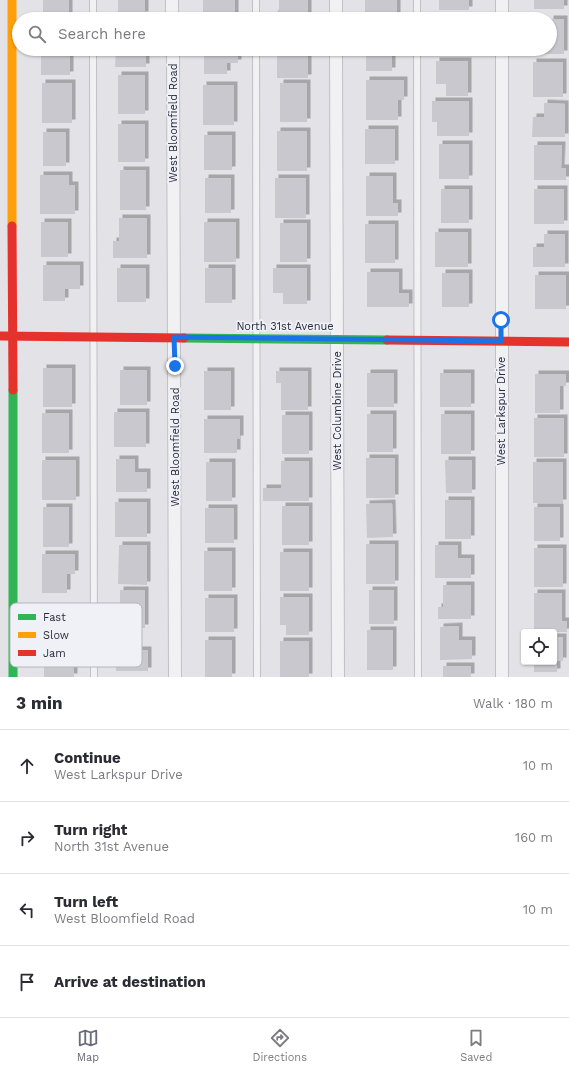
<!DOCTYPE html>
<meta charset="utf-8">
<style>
body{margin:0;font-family:"Work Sans",sans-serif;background:#f2f2f3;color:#2b2b33}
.controls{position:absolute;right:12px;bottom:12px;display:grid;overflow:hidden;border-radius:4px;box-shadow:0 1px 3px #0004}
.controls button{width:36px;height:36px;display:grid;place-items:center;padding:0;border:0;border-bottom:1px solid #e1e1e2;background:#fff;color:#2b2b33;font:20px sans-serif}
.stop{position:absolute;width:12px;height:12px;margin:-9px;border:3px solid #1a73e8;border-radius:50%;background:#fff}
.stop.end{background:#1a73e8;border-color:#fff;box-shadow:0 1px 4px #0008}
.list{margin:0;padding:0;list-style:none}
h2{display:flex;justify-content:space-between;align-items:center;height:52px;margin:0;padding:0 16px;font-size:17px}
h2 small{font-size:13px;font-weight:400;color:#7c7c81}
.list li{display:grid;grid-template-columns:26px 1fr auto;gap:12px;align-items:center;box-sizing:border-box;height:72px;padding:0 16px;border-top:1px solid #e1e1e2}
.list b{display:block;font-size:15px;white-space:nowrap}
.list p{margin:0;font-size:13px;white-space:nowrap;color:#7c7c81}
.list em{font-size:13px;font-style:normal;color:#7c7c81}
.icon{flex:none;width:22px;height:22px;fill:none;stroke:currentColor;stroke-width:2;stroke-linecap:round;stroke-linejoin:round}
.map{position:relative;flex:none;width:569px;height:677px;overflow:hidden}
.search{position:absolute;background:#fff;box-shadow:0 1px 3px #0004;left:12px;right:12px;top:12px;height:44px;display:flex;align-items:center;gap:10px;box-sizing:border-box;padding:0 14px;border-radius:22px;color:#7c7c81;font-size:15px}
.sheet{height:340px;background:#fff}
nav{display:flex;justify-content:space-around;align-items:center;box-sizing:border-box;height:56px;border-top:1px solid #e1e1e2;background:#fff;font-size:11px;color:#7c7c81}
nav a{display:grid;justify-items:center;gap:2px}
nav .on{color:#6a6b7a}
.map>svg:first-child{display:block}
</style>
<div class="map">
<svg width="569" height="677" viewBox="0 0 569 677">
<defs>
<filter id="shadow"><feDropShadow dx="3.5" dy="-3.5" stdDeviation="0" flood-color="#0004"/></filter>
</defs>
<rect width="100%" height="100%" fill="#e2e2e7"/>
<!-- building -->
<g fill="#c8c8ce" filter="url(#shadow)">
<rect x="43" y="0" width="26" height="19"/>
<rect x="118" y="0" width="27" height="15"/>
<rect x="203" y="0" width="32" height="19"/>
<polygon points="279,0 308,0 308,19 275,19 275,13 279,13"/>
<rect x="365" y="0" width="32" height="19"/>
<rect x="439" y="0" width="30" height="10"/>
<rect x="534" y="0" width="30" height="9"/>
<polygon points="550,19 564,19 564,54 534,54 534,49 550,49"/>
<rect x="41" y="49" width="29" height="26"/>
<polygon points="116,49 146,49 146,67 115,67"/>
<polygon points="204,49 238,49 238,63 227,63 227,74 204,74"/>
<rect x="277" y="49" width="31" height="29"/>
<rect x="366" y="49" width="26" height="22"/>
<rect x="440" y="49" width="29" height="4"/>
<polygon points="436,61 468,61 468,96 446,96 446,84 436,84"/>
<rect x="533" y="62" width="30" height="35"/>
<rect x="118" y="75" width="27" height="39"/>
<polygon points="366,80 404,80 404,100 398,100 398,120 366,120"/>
<rect x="42" y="83" width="30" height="40"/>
<rect x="280" y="83" width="27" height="39"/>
<rect x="203" y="85" width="31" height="40"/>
<polygon points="432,101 469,101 469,136 437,136 437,122 432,122"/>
<polygon points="544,103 565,104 565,137 532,137 533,117 544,117"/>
<rect x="118" y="124" width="27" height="38"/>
<rect x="365" y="129" width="30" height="35"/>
<rect x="277" y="131" width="30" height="40"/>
<rect x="43" y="132" width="23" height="34"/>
<rect x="204" y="135" width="28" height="35"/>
<rect x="439" y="144" width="30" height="35"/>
<polygon points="534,145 562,145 561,168 566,168 566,180 534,180"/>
<rect x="120" y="170" width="26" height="40"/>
<polygon points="40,175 69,175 69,185 75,185 75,214 40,214"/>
<polygon points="366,176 393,176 393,203 398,203 398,216 366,216"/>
<rect x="205" y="178" width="26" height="35"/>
<rect x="275" y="178" width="31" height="40"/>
<rect x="441" y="189" width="28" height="34"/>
<rect x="534" y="189" width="30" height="35"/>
<polygon points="119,218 147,218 147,258 113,258 113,241 119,241"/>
<rect x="41" y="222" width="27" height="35"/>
<rect x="204" y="222" width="32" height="40"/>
<rect x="280" y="223" width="27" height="39"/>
<rect x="365" y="224" width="30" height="39"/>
<rect x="435" y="232" width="33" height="35"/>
<polygon points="544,234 565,234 565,267 533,267 533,247 544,247"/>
<polygon points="43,265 80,265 80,289 65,289 65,301 43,301"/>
<rect x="117" y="268" width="29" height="34"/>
<rect x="205" y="268" width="27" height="35"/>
<polygon points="273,268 307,268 307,304 283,304 283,293 273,293"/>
<polygon points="367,272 399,272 399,293 409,293 409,307 367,307"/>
<rect x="442" y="273" width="27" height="34"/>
<rect x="535" y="275" width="31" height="34"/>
<rect x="43" y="368" width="29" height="39"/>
<rect x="120" y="370" width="27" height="35"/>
<rect x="204" y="371" width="27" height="39"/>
<polygon points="276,371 308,371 308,410 281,410 281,383 276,383"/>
<rect x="367" y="373" width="27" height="34"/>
<rect x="440" y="373" width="31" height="34"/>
<polygon points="535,374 566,374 566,386 560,386 560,413 535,413"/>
<rect x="114" y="412" width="32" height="35"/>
<rect x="42" y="413" width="27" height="40"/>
<rect x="367" y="414" width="26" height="38"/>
<rect x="441" y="414" width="30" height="40"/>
<rect x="282" y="415" width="27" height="39"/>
<rect x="534" y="418" width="30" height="39"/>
<polygon points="204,419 240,419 240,439 237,439 237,453 204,453"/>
<rect x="366" y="458" width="29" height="40"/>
<polygon points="116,459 135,459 135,472 147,472 147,492 116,492"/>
<rect x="42" y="460" width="34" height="40"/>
<polygon points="445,460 472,460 472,493 446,493"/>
<polygon points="281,461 309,461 309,501 263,501 263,488 281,488"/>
<rect x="206" y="462" width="26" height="39"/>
<rect x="533" y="462" width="30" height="41"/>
<rect x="445" y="500" width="26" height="39"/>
<rect x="115" y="502" width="32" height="35"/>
<polygon points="392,503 393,537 367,538 366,504"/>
<rect x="282" y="506" width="27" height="39"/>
<rect x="43" y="507" width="26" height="40"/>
<rect x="534" y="507" width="26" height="34"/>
<rect x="205" y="508" width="29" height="35"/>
<rect x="366" y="544" width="29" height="40"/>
<polygon points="119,545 147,545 147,585 118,584"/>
<polygon points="435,545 458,545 458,558 471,558 471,578 435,578"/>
<rect x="534" y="548" width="29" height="39"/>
<rect x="204" y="551" width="28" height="40"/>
<rect x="280" y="552" width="29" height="39"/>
<polygon points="42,554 75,554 75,574 67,574 67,593 42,593"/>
<polygon points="443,585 471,585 471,619 438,619 438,607 443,607"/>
<rect x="120" y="590" width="25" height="38"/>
<rect x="369" y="590" width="25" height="34"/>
<polygon points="534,593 562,593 562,621 567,621 567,632 534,632"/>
<polygon points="280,597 309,597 309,635 286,635 286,625 280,625"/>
<rect x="205" y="598" width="29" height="34"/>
<polygon points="459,626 459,640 472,640 472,659 440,660 440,627"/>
<rect x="367" y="630" width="26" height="40"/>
<polygon points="116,637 136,637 136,650 148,650 148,671 116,671"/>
<polygon points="554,637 563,637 563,661 557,661 557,672 534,672 534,662 554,662"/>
<rect x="205" y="640" width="27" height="37"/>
<rect x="280" y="641" width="29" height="36"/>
<rect x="44" y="647" width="30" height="30"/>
<rect x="443" y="666" width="28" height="11"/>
</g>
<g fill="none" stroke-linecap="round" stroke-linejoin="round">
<!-- lane casing -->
<g stroke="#c0c0c5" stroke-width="8">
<g id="lane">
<polyline points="93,0 93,19"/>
<polyline points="417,0 417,19"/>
<polyline points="256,19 256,0"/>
<polyline points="93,49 94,677"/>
<polyline points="256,49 257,677"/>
<polyline points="417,49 418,677"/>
</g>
</g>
<!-- street casing -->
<g stroke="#c0c0c5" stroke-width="14">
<g id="street">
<polyline points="172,0 172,19"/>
<polyline points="336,0 336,19"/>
<polyline points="502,19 502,0"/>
<polyline points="173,49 175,677"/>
<polyline points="336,49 338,677"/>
<polyline points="502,49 502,677"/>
</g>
</g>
<!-- lane -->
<use href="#lane" stroke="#f1f1f4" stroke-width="6"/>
<!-- street -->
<use href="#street" stroke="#f1f1f4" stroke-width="12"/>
<!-- fast -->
<g stroke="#30b455" stroke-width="9">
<polyline points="184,338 387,340"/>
<polyline points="13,390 13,677"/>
</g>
<!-- slow -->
<polyline stroke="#ff9f0a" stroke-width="9" points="12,0 12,226"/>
<!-- jam -->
<g stroke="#e5322d" stroke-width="9">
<polyline points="12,226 13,390"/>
<polyline points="1,336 184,338"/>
<polyline points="387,340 569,342"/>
</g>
</g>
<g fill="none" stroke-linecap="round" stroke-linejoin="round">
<!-- route -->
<polyline stroke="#1a73e8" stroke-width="5" points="175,366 174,337 501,341 501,320"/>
</g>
<g text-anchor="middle" stroke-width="3.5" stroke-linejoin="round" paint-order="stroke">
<!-- street labels -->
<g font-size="11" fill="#292b40" stroke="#f0f1f6">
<text transform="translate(173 123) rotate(-90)" y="4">West Bloomfield Road</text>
<text x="285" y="330">North 31st Avenue</text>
<text transform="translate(337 411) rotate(-90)" y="4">West Columbine Drive</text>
<text transform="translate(501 411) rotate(-90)" y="4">West Larkspur Drive</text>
<text transform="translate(175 447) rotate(-90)" y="4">West Bloomfield Road</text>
</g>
</g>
<!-- legend -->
<rect x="10" y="603" width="132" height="64" rx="6" fill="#f0f1f6" stroke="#b4b6bf" stroke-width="1"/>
<rect x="18" y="614" width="18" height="6" fill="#30b455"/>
<rect x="18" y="632" width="18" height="6" fill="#ff9f0a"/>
<rect x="18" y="650" width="18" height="6" fill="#e5322d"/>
<g font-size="11" fill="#292b40">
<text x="43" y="621">Fast</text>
<text x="43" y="639">Slow</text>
<text x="43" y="657">Jam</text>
</g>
</svg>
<div class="controls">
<button><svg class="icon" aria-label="locate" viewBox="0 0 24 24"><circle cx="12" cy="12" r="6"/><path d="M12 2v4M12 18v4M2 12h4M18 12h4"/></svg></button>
</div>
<div class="stop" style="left:501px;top:320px"></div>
<div class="stop end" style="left:175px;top:366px"></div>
<div class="search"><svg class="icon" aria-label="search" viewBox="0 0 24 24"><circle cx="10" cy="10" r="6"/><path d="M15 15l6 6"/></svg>Search here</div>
</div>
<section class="sheet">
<h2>3 min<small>Walk · 180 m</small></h2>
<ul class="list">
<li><svg class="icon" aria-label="ahead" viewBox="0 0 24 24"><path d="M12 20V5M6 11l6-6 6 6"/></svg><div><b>Continue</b><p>West Larkspur Drive</p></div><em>10 m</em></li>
<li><svg class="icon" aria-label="right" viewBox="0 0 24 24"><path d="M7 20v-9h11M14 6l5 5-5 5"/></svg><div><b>Turn right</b><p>North 31st Avenue</p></div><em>160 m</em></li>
<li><svg class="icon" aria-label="left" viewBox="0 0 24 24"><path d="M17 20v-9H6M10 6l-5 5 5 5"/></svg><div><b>Turn left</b><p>West Bloomfield Road</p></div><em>10 m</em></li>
<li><svg class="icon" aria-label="arrive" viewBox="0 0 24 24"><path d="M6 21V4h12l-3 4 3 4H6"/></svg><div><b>Arrive at destination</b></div></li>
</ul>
</section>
<nav>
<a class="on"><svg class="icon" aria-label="map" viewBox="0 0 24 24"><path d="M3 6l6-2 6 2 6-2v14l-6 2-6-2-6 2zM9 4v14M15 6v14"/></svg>Map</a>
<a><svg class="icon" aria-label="directions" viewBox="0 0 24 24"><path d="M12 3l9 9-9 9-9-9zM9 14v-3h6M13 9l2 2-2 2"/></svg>Directions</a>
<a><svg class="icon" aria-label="saved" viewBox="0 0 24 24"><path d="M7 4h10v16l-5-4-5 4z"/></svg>Saved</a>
</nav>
